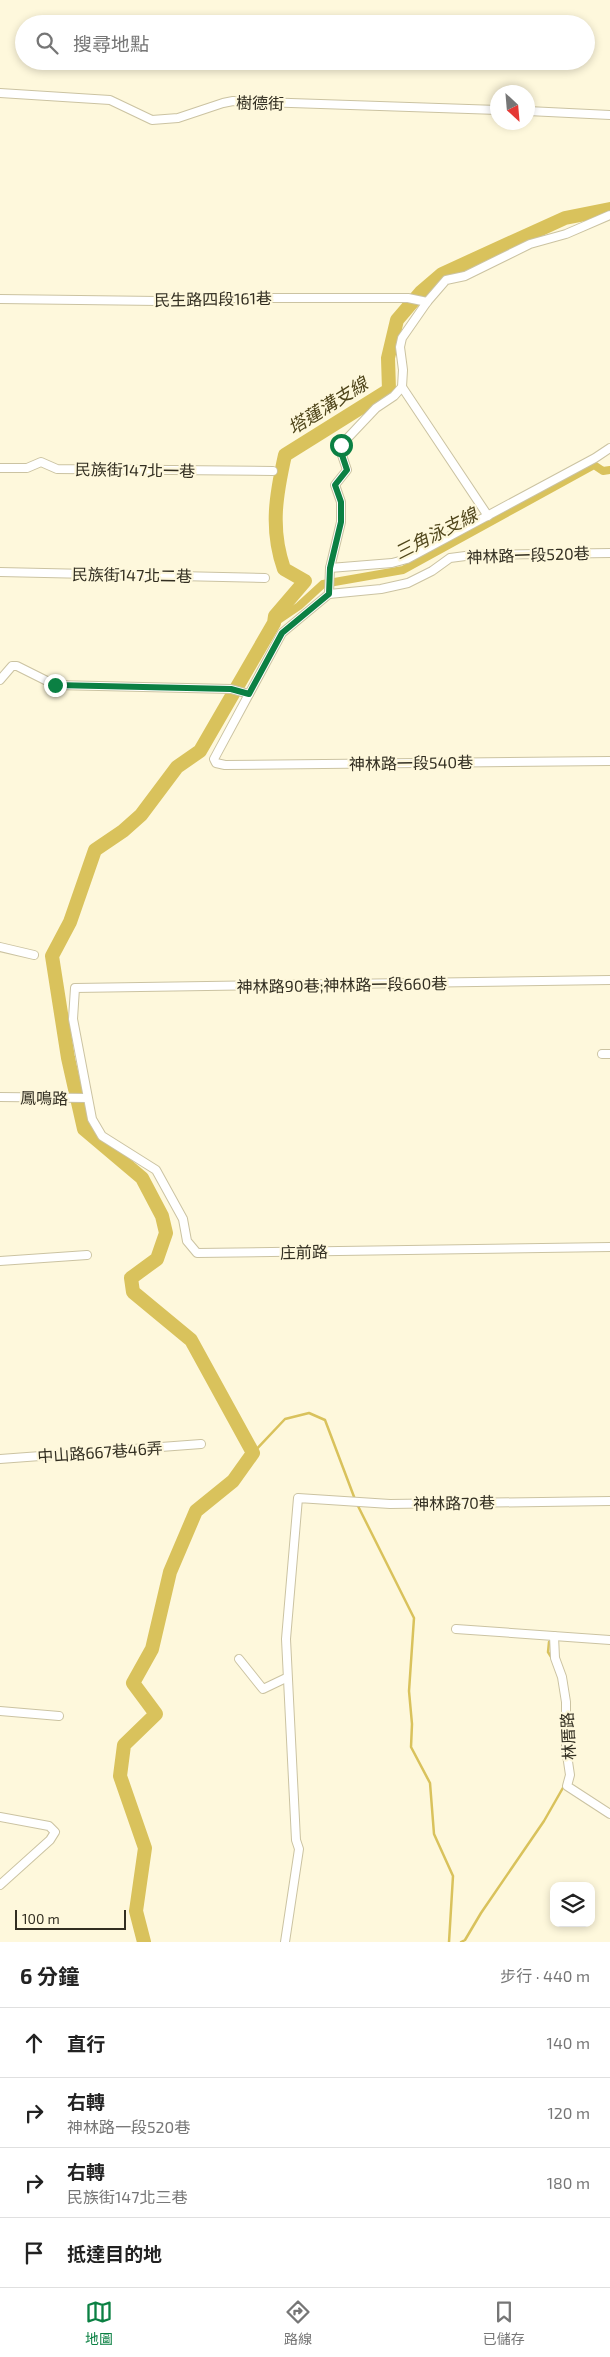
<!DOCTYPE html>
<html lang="zh-TW">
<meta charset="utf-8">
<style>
body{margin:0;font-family:"Exo 2","Noto Sans TC",sans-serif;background:#f6f6f6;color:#222}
.controls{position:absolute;right:15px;bottom:15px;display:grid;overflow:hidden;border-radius:10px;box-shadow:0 2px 8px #0003}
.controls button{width:45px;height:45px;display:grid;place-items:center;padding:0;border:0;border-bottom:1px solid #e0e0e0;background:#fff;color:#222;font:25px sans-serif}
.compass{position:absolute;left:490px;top:85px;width:45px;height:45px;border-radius:50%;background:#fff;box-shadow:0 2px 8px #0003;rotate:154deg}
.scale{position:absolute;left:15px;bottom:12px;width:111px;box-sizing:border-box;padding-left:5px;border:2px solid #322e21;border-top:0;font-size:14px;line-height:18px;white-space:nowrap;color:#322e21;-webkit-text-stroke:4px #fef8dc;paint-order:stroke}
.stop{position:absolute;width:15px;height:15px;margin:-11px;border:4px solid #0b8043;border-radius:50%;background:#fff}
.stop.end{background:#0b8043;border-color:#fff;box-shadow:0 1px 5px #0008}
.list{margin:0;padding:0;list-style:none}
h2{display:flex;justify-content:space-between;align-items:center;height:65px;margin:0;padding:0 20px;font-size:21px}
h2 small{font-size:16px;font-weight:400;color:#767676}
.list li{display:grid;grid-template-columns:32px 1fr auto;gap:15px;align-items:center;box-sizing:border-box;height:70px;padding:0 20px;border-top:1px solid #e0e0e0}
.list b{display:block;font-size:19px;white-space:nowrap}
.list p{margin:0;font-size:16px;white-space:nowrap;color:#767676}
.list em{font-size:16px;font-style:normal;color:#767676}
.icon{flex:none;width:28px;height:28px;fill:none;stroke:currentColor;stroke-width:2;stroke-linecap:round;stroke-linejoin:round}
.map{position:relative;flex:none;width:610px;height:1942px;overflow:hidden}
.search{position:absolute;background:#fff;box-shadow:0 2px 8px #0003;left:15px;right:15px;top:15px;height:55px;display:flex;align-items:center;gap:12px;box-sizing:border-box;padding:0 18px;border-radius:28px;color:#767676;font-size:19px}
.sheet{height:345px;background:#fff}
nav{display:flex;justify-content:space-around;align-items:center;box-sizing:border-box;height:70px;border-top:1px solid #e0e0e0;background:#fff;font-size:14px;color:#767676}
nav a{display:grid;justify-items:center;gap:2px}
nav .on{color:#0b8043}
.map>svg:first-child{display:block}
</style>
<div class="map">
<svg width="610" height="1942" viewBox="0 0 610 1942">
<rect width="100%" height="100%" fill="#fef8dc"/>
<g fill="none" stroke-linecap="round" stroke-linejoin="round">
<!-- stream -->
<g stroke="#d9c25c" stroke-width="2.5">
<polyline points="253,1453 285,1419 309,1413 325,1420 356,1502 414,1618 409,1691 412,1724 411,1747 430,1783 434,1834 453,1876 449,1942"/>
<polyline points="549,1642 548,1652 553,1660"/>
<polyline points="461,1942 465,1940 481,1913 544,1821 564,1786"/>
</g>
<!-- canal -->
<polyline stroke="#d9c25c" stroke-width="8" points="274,623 299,606 323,584 403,570 594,465 603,471 610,470"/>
<!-- river -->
<path stroke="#d9c25c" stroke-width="14" d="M144,1942L136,1911L145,1848L120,1776L124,1745L156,1714L133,1683L152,1649L170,1572L196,1511L233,1481L253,1453L191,1340L133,1292L131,1278L157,1259L166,1233L162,1216L142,1178L84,1129L68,1058L52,956L70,922L95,850L123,831L141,815L177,767L200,751L274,623L275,616L305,581L284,569C270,529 276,495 285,455L389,390L388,358L397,320L421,292L442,274L565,218L610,209"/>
<!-- minor casing -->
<g stroke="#cbc3a2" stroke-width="10">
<g id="minor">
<polyline points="0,93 110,100 152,120 178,118 223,103 233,101 498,110"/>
<polyline points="528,111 610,115"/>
<polyline points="0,299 158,301 191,298 408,298 427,302"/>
<polyline points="402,387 488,516"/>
<polyline points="0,468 27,468 41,462 57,469 273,471"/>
<polyline points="610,553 473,555 450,558 432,571 408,583 381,589 329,594 282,633 214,759 216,763 225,765 610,761"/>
<polyline points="330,568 392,563 407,559 595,458 610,448"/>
<polyline points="0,572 265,578"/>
<polyline points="329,594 330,568 341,522 341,502 335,485 347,470 341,452 341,445 376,408 394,396 402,387 403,370 400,347 402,338 427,302 446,280 465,276 530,244 566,234 610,215"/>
<polyline points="0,680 12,666 17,666 55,685 231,689 249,694"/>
<polyline points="0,947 34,955"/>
<polyline points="610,980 75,988 73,1019 92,1119 102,1136 156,1170 183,1219 187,1241 197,1253 610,1247"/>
<polyline points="602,1054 610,1054"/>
<polyline points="0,1097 87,1098"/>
<polyline points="0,1261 87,1255"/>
<polyline points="0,1459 201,1444"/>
<polyline points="456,1629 610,1640"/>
<polyline points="554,1636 555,1658 562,1677 566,1702 566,1748 570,1775 567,1786 610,1814"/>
<polyline points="239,1659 263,1689 286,1678"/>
<polyline points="0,1711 59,1716"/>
<polyline points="0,1817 49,1826 55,1832 50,1840 0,1885"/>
<polyline points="285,1942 299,1849 296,1840 286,1639 298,1498 390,1504 610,1501"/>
</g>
</g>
<!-- minor -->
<use href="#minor" stroke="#fff" stroke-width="8"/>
</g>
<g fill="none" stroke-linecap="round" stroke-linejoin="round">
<!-- route -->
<polyline stroke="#0b8043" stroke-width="6" points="55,685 231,689 249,694 282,633 329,594 330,568 341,522 341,502 335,485 347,470 341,452 341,445"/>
</g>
<g text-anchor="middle" stroke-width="4.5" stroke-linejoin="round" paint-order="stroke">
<!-- street labels -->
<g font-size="16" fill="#322e21" stroke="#fef8dc">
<text transform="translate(260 103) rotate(1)" y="6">樹德街</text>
<text transform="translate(213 299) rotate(-1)" y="6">民生路四段161巷</text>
<text transform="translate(135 470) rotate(1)" y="6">民族街147北一巷</text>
<text transform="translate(528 555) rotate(-2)" y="6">神林路一段520巷</text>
<text transform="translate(132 575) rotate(1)" y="6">民族街147北二巷</text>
<text transform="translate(411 763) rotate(-1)" y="6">神林路一段540巷</text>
<text transform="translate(342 985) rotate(-1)" y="6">神林路90巷;神林路一段660巷</text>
<text transform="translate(44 1098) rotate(1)" y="6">鳳鳴路</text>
<text transform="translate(304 1252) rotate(-1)" y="6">庄前路</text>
<text transform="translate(100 1452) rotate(-4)" y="6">中山路667巷46弄</text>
<text transform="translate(454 1503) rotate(-1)" y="6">神林路70巷</text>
<text transform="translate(568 1736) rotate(-93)" y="6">林厝路</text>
</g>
<!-- water labels -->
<g font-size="18" font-style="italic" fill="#50461b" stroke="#fef8dc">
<text transform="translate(328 406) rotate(-32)" y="6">塔蓮溝支線</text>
<text transform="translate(436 534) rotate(-27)" y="6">三角泳支線</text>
</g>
</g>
</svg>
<div class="controls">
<button><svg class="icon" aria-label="layers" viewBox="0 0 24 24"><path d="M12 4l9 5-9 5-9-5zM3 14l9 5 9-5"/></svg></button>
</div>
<svg class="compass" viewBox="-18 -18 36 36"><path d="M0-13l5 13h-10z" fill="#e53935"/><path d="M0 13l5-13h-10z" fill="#767676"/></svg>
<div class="scale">100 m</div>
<div class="stop" style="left:341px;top:445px"></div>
<div class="stop end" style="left:55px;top:685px"></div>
<div class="search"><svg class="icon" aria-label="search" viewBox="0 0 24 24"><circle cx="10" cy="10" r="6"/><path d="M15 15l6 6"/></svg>搜尋地點</div>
</div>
<section class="sheet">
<h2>6 分鐘<small>步行 · 440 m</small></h2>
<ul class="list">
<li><svg class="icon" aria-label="ahead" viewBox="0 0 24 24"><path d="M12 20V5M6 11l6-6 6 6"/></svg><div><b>直行</b></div><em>140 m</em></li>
<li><svg class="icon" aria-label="right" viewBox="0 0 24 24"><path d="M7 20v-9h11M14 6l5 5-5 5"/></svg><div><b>右轉</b><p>神林路一段520巷</p></div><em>120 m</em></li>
<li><svg class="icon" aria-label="right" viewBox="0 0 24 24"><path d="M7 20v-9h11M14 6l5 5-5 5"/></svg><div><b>右轉</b><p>民族街147北三巷</p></div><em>180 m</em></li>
<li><svg class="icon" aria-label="arrive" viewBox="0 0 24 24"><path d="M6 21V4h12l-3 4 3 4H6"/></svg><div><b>抵達目的地</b></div></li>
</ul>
</section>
<nav>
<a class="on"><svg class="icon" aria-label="map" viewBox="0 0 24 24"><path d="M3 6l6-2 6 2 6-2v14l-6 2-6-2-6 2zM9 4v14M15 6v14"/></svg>地圖</a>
<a><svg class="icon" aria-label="directions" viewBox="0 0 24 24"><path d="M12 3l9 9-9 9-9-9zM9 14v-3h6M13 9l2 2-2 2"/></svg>路線</a>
<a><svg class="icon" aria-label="saved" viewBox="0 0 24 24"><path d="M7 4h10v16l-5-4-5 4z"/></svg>已儲存</a>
</nav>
